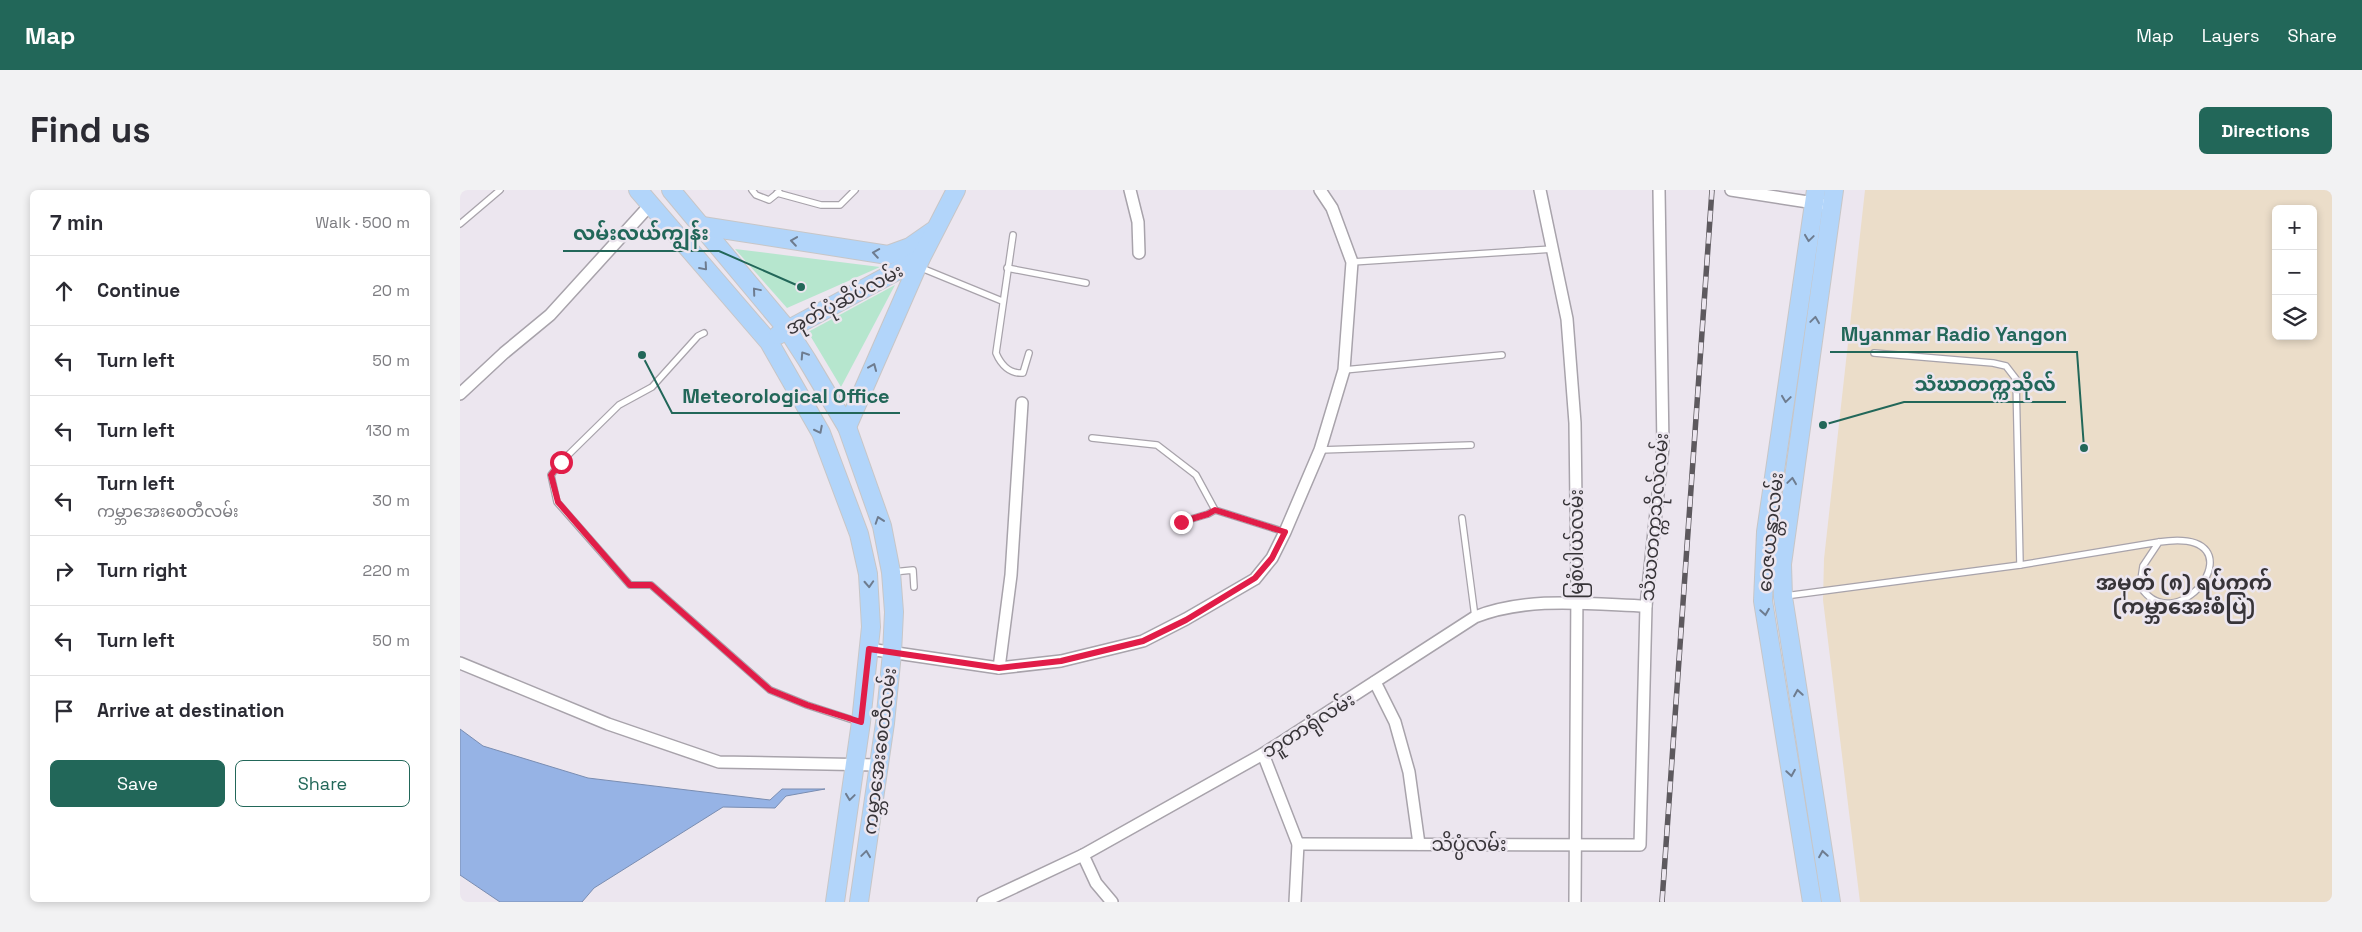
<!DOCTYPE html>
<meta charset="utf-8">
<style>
body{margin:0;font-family:"Space Grotesk","Noto Sans Myanmar",sans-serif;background:#f2f2f3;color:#2b2b33}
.controls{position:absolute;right:15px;top:15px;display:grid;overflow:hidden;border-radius:8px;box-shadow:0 2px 8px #0003}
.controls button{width:45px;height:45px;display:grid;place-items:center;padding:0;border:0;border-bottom:1px solid #e1e1e2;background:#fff;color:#2b2b33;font:25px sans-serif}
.stop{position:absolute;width:15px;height:15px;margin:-11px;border:4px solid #e11d48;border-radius:50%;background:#fff}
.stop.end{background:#e11d48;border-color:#fff;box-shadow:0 1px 5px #0008}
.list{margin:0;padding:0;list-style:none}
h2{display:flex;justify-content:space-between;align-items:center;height:65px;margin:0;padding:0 20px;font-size:21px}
h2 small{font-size:16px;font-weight:400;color:#7c7c81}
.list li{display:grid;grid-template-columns:32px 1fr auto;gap:15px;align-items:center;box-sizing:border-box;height:70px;padding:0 20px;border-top:1px solid #e1e1e2}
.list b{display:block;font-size:19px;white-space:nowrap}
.list p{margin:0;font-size:16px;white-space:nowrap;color:#7c7c81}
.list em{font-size:16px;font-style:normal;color:#7c7c81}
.actions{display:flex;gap:10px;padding:15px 20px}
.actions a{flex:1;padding:11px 0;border:1px solid #226759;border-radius:8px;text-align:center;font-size:18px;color:#226759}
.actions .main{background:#226759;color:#fff}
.icon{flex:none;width:28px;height:28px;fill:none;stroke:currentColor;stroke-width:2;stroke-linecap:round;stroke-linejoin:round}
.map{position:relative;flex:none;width:1872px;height:712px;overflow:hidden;border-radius:8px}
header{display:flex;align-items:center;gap:30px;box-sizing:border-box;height:70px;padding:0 25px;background:#226759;color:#fff}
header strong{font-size:24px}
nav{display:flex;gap:28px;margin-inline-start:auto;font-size:18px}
.intro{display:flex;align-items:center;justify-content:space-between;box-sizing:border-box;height:120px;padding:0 30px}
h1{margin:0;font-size:35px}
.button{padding:12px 22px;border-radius:8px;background:#226759;color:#fff;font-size:18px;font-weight:700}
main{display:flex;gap:30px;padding:0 30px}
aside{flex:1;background:#fff;border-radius:8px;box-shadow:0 2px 8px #0003}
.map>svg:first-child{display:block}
</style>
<header>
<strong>Map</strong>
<nav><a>Map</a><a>Layers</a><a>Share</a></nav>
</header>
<div class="intro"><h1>Find us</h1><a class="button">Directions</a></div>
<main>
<aside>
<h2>7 min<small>Walk · 500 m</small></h2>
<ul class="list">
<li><svg class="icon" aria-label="ahead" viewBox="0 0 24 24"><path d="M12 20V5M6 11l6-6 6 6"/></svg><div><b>Continue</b></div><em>20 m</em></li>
<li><svg class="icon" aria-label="left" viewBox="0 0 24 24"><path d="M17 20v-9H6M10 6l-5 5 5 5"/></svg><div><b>Turn left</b></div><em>50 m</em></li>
<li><svg class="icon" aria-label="left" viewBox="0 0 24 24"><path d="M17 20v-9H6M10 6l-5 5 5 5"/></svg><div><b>Turn left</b></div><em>130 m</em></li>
<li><svg class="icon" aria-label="left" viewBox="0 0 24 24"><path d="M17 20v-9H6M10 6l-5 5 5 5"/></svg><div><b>Turn left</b><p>ကမ္ဘာအေးစေတီလမ်း</p></div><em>30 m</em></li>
<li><svg class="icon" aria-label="right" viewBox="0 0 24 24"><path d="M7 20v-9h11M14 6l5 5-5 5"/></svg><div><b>Turn right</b></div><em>220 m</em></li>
<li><svg class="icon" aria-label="left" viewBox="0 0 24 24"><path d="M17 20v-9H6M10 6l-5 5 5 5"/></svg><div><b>Turn left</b></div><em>50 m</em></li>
<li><svg class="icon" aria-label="arrive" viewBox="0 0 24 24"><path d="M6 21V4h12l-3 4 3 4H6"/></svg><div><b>Arrive at destination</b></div></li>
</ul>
<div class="actions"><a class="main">Save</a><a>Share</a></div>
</aside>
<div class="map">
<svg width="1872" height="712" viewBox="0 0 1872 712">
<rect width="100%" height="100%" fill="#ece6ef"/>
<!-- industrial -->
<path fill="#ebddc9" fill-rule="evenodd" d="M1405,0H1872V712H1400L1363,410L1364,369ZM1816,19H1853V146H1816Z"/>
<!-- green -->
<g fill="#b6e6ce">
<polygon points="275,59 420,77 327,118"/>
<polygon points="435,95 381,197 348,142"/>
</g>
<!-- water -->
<polygon fill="#96b3e5" stroke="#7a8db1" points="0,539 23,556 128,588 310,610 322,599 365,599 326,606 315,618 263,617 134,698 122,712 40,712 0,685"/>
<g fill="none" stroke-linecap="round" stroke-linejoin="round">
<!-- lane casing -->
<g stroke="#a8a3ab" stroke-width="8">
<g id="lane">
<polyline points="292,0 296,5 309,10 319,2"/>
<polyline points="317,3 361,15 380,15 395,0"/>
<polyline points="0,34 40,0"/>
<path d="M553,45L536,163C541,175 550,184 563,183L569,163"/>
<polyline points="892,72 1093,59"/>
<polyline points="459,77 542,111"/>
<polyline points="547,78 626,93"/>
<polyline points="244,143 238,146 192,197 159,215 101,272 91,285 97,312 170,395 191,395 310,500 347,515 399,532"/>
<polyline points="1414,163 1533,173 1546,176 1556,189 1560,375"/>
<polyline points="884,180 1042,165"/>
<polyline points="632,248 697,255 736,285 755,320 825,342"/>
<polyline points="860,260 1011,255"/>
<polyline points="1002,328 1015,427"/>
<polyline points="721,332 748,324 755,320"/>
<polyline points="433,382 453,380 454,397"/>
<path d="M1325,406L1560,375L1699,352C1805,336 1719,457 1680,396L1683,376L1699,352"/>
</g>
</g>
<!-- street casing -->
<g stroke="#a8a3ab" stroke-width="14">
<g id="street">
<polyline points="670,0 678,32 679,63"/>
<polyline points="1080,0 1107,129 1115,233 1117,395 1115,712"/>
<polyline points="1271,0 1361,14"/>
<polyline points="0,204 44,163 90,125 190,15"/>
<polyline points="409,459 539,478 601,471 683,451 726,429 795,389 812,368 825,342 860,260 884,180 892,72 872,18 860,0"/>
<polyline points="0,473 148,534 259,572 418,575"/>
<polyline points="539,478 551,385 562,213"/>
<polyline points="915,492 935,532 949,582 959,654"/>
<polyline points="803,564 838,654 835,712"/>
<polyline points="838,654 1180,655 1186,416 1203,257 1199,0"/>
<polyline points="623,665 636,693 652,712"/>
<path d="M523,712L623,665L803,564L1015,427C1068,406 1129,414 1186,416"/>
</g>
</g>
<!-- primary casing -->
<g stroke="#c7c6c7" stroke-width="20">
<g id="primary">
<polyline points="178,0 309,152 361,243 399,344 408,384 411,437 401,532 375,712"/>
<polyline points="211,0 327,139 347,170 387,237 422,336 431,382 434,422 432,463 425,533 399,712"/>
<polyline points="242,36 428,65 450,57 473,41"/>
<polyline points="318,145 461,68"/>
<polyline points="387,237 461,68 496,0"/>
<polyline points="1352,712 1303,411 1306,342 1356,0"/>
<polyline points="1371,712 1323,407 1322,374 1374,0"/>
</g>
</g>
<!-- lane -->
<use href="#lane" stroke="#fff" stroke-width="5.5"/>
<!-- street -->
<use href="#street" stroke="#fff" stroke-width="11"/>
<!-- primary -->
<use href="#primary" stroke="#b2d5fa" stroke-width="18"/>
<!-- rail casing -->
<g stroke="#5d595e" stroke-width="5.5">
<polyline id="rail" points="1202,712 1252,0"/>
</g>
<!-- rail -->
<use href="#rail" stroke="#ece6ef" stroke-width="4" stroke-dasharray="11" stroke-linecap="butt"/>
</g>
<!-- one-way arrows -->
<defs><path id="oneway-chevron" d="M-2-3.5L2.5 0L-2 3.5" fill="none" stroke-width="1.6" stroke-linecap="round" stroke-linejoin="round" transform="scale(1.25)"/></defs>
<g stroke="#6e7c8f">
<use href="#oneway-chevron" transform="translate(1349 48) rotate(98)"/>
<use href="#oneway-chevron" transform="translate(334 51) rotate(-172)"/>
<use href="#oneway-chevron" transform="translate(416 63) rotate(-171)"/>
<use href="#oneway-chevron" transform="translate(244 77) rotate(49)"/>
<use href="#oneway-chevron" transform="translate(296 101) rotate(-130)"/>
<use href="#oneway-chevron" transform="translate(1355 130) rotate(-82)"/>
<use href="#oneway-chevron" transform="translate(344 165) rotate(-123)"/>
<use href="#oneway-chevron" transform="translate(413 177) rotate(-67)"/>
<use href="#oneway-chevron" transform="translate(1326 209) rotate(98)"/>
<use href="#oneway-chevron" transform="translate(359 240) rotate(63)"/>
<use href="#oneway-chevron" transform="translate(1332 291) rotate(-82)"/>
<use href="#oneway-chevron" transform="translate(419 330) rotate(-109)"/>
<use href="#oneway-chevron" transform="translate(409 394) rotate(87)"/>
<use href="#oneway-chevron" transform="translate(1305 422) rotate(81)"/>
<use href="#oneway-chevron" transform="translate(1338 503) rotate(-99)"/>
<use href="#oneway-chevron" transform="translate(1331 583) rotate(81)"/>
<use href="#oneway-chevron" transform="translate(390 607) rotate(98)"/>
<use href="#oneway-chevron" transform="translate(406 664) rotate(-82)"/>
<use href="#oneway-chevron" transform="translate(1363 664) rotate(-99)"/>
</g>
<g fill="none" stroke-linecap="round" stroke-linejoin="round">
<!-- route -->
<polyline stroke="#e11d48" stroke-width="6" points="101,272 91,285 98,312 170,395 191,395 310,500 347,515 401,532 409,459 539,478 601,471 683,451 726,430 795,388 812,368 825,342 755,320 748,324 721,332"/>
</g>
<g text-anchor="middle" stroke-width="5" stroke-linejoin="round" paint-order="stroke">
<!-- street labels -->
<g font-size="19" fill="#373438" stroke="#ece6ef">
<text transform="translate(384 109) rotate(-28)" y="7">အုတ်ပုံဆိပ်လမ်း</text>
<text transform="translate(1194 327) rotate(-85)" y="7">သံဃတက္ကသိုလ်လမ်း</text>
<text transform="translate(1310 342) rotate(-84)" y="7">ဝေဇယန္တာလမ်း</text>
<text transform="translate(1116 354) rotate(-90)" y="7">မြစံပါယ်လမ်း</text>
<text transform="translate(848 535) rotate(-32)" y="7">ဘူတာရုံလမ်း</text>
<text transform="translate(419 561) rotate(-83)" y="7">ကမ္ဘာအေးစေတီလမ်း</text>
<text x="1009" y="661">သိပ္ပံလမ်း</text>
</g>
<!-- quarter labels -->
<g font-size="21" font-weight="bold" fill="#373438" stroke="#ece6ef">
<text x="1724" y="400">အမှတ် (၈) ရပ်ကွက်<tspan x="1724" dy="24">(ကမ္ဘာအေးစံပြ)</tspan></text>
</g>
</g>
<!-- callouts -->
<path fill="none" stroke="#226759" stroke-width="2" d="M341 97L259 61H103M1624 258L1617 162H1370M1363 235L1444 212H1606M182 165L212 223H440"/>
<g fill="#226759" stroke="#ece6ef" stroke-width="2">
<circle cx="341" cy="97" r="5"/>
<circle cx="1624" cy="258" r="5"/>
<circle cx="1363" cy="235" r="5"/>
<circle cx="182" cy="165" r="5"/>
</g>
<g font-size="20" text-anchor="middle" font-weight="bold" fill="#226759" stroke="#ece6ef" stroke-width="5" stroke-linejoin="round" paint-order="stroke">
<text x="181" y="50">လမ်းလယ်ကျွန်း</text>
<text x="1494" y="151">Myanmar Radio Yangon</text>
<text x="1525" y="201">သံဃာတက္ကသိုလ်</text>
<text x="326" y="213">Meteorological Office</text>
</g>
</svg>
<div class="controls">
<button>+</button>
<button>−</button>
<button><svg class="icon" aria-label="layers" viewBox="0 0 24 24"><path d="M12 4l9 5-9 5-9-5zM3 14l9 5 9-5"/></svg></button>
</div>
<div class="stop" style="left:101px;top:272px"></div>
<div class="stop end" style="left:721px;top:332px"></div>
</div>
</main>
